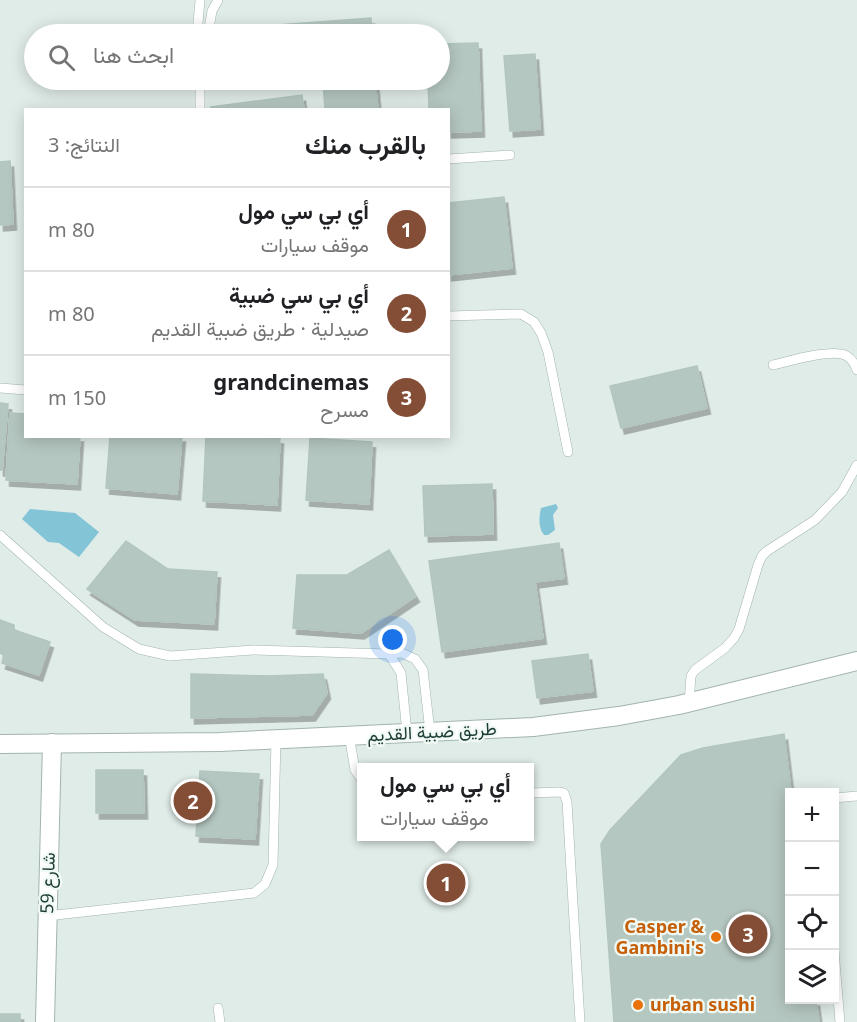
<!DOCTYPE html>
<html lang="ar">
<meta charset="utf-8">
<style>
body{margin:0;font-family:"Noto Sans",Vazirmatn,sans-serif;background:#f2f2f2;color:#202124;direction:rtl}
.controls{position:absolute;right:18px;bottom:18px;display:grid;overflow:hidden;border-radius:0px;box-shadow:0 3px 15px #0003}
.controls button{width:54px;height:54px;display:grid;place-items:center;padding:0;border:0;border-bottom:2px solid #e0e0e0;background:#fff;color:#202124;font:30px sans-serif}
.you{position:absolute;left:393px;top:640px;width:21px;height:21px;margin:-15px;border:4px solid #fff;border-radius:50%;background:#1a73e8;box-shadow:0 0 0 9px #1a73e833}
.badge{display:grid;place-items:center;width:39px;height:39px;border-radius:50%;background:#844d36;color:#fff;font-size:20px;font-weight:700}
.pin{position:absolute;translate:-50% -50%;border:3px solid #fff;box-shadow:0 2px 6px #0006}
.popup{position:absolute;left:357px;top:763px;width:177px;height:78px;box-sizing:border-box;display:grid;place-content:center;border-radius:0px;background:#fff;filter:drop-shadow(0 2px 4px #0005);font-size:20px;white-space:nowrap;color:#757577}
.popup b{font-size:22px;color:#202124}
.popup::after{content:'';position:absolute;left:50%;top:100%;margin-left:-12px;border:12px solid transparent;border-top-color:#fff}
.list{margin:0;padding:0;list-style:none}
h2{display:flex;justify-content:space-between;align-items:center;height:78px;margin:0;padding:0 24px;font-size:26px}
h2 small{font-size:20px;font-weight:400;color:#757577}
.list li{display:grid;grid-template-columns:39px 1fr auto;gap:18px;align-items:center;box-sizing:border-box;height:84px;padding:0 24px;border-top:2px solid #e0e0e0}
.list b{display:block;font-size:22px;white-space:nowrap}
.list p{margin:0;font-size:20px;white-space:nowrap;color:#757577}
.list em{font-size:20px;font-style:normal;color:#757577}
.icon{flex:none;width:33px;height:33px;fill:none;stroke:currentColor;stroke-width:2;stroke-linecap:round;stroke-linejoin:round}
.map{position:relative;flex:none;width:857px;height:1022px;overflow:hidden;direction:ltr}
.search{position:absolute;background:#fff;box-shadow:0 3px 15px #0003;left:24px;top:24px;width:426px;height:66px;display:flex;align-items:center;gap:15px;box-sizing:border-box;padding:0 21px;border-radius:33px;color:#757577;font-size:22px}
.panel{position:absolute;background:#fff;box-shadow:0 3px 15px #0003;left:24px;top:108px;width:426px;height:330px;border-radius:0px;direction:rtl}
.map>svg:first-child{display:block}
</style>
<div class="map">
<svg width="857" height="1022" viewBox="0 0 857 1022">
<defs>
<filter id="shadow"><feDropShadow dx="3.5" dy="6" stdDeviation="0" flood-color="#0004"/></filter>
</defs>
<rect width="100%" height="100%" fill="#e0ece8"/>
<!-- water -->
<g fill="#83c4d7">
<path d="M556,504L558,508L553,515L555,530L548,535H544C538,528 539,517 541,508Z"/>
<polygon points="30,509 75,513 99,532 79,557 59,543 48,542 22,519"/>
</g>
<!-- building -->
<g fill="#b5c7c1" stroke="#b2c6bf" stroke-width="1.5" filter="url(#shadow)">
<polygon points="371,18 372,34 252,34 251,27"/>
<polygon points="478,43 481,131 448,132 448,110 429,110 428,80 440,80 440,44"/>
<polygon points="535,54 540,129 510,131 504,56"/>
<polygon points="323,80 375,80 378,110 325,110"/>
<polygon points="302,95 304,110 211,110 211,107"/>
<polygon points="10,161 13,224 0,225 0,162"/>
<polygon points="504,197 512,268 448,275 448,203"/>
<polygon points="697,366 707,408 621,428 610,386"/>
<polygon points="0,403 8,404 2,470 0,470"/>
<polygon points="10,413 26,414 26,436 80,436 77,484 6,480"/>
<polygon points="110,436 182,436 177,494 106,488"/>
<polygon points="206,436 280,438 277,505 203,501"/>
<polygon points="310,438 372,442 369,504 306,500"/>
<polygon points="492,484 493,534 425,536 423,486"/>
<polygon points="126,541 168,569 217,572 214,624 135,620 87,589"/>
<polygon points="559,543 564,578 535,582 543,638 442,652 429,561"/>
<polygon points="389,550 416,596 361,633 293,628 297,575 347,575"/>
<polygon points="0,620 14,625 14,630 50,642 39,675 2,663 4,655 0,653"/>
<polygon points="588,654 593,691 537,698 532,661"/>
<polygon points="191,674 270,676 270,716 191,718"/>
<polygon points="323,674 327,693 312,715 270,716 270,676"/>
<polygon points="784,734 791,792 790,792 790,1000 816,1000 819,1022 614,1022 601,844 610,830 681,755 703,748"/>
<polygon points="96,770 143,770 144,813 96,813"/>
<polygon points="200,771 259,774 255,839 196,836"/>
<rect x="0" y="1014" width="20" height="8"/>
</g>
<g fill="none" stroke-linecap="round" stroke-linejoin="round">
<!-- service casing -->
<g stroke="#a2b4b0" stroke-width="10">
<g id="service">
<polyline points="197,34 200,0"/>
<polyline points="208,34 212,11 218,0"/>
<polyline points="200,80 200,110"/>
<polyline points="448,159 510,155"/>
<polyline points="448,316 521,314 534,322 541,333 548,352 568,452"/>
<path d="M773,365C790,361 829,349 845,355C851,358 855,364 857,370"/>
<polyline points="0,388 26,390"/>
<polyline points="0,535 103,627 139,649 170,656 253,650 389,654 402,653 415,659 423,670 430,732"/>
<polyline points="389,654 401,673 407,733"/>
<polyline points="689,703 691,676 695,670 725,648 734,638 739,629 758,565 762,556 767,551 815,520 842,492 857,465"/>
<polyline points="349,735 355,770 362,780"/>
<polyline points="530,793 560,792 564,793 567,802 580,1022"/>
<polyline points="834,798 857,796"/>
<polyline points="47,916 254,893 265,884 273,865 276,739"/>
<polyline points="834,951 840,1022"/>
<polyline points="218,1008 220,1022"/>
</g>
</g>
<!-- tertiary casing -->
<g stroke="#a2b4b0" stroke-width="20">
<g id="tertiary">
<polyline points="0,744 220,742 533,727 619,716 679,705 857,661"/>
<polyline points="45,1022 52,743"/>
</g>
</g>
<!-- service -->
<use href="#service" stroke="#fff" stroke-width="9"/>
<!-- tertiary -->
<use href="#tertiary" stroke="#fff" stroke-width="18"/>
</g>
<!-- markers -->
<g fill="#e8710a" stroke="#f1f9f5" stroke-width="2">
<circle cx="716" cy="937" r="6"/>
<circle cx="638" cy="1005" r="6"/>
</g>
<g text-anchor="middle" stroke-width="4.5" stroke-linejoin="round" paint-order="stroke">
<!-- street labels -->
<g font-size="18" fill="#1f3e38" stroke="#f1f9f5">
<text transform="translate(432 732) rotate(-3)" y="6">طريق ضبية القديم</text>
<text transform="translate(48 883) rotate(-88)" y="6">شارع 59</text>
</g>
<!-- food labels -->
<g font-size="18" font-weight="bold" fill="#c56008" stroke="#f1f9f5" text-anchor="end">
<text x="704" y="933">Casper &amp;<tspan x="704" dy="21">Gambini's</tspan></text>
<text x="650" y="1011" text-anchor="start">urban sushi</text>
</g>
</g>
</svg>
<div class="controls">
<button>+</button>
<button>−</button>
<button><svg class="icon" aria-label="locate" viewBox="0 0 24 24"><circle cx="12" cy="12" r="6"/><path d="M12 2v4M12 18v4M2 12h4M18 12h4"/></svg></button>
<button><svg class="icon" aria-label="layers" viewBox="0 0 24 24"><path d="M12 4l9 5-9 5-9-5zM3 14l9 5 9-5"/></svg></button>
</div>
<div class="you"></div>
<div class="pin badge" style="left:446px;top:883px">1</div>
<div class="popup"><b>أي بي سي مول</b>موقف سيارات</div>
<div class="pin badge" style="left:193px;top:801px">2</div>
<div class="pin badge" style="left:748px;top:934px">3</div>
<div class="search"><svg class="icon" aria-label="search" viewBox="0 0 24 24"><circle cx="10" cy="10" r="6"/><path d="M15 15l6 6"/></svg>ابحث هنا</div>
<section class="panel">
<h2>بالقرب منك<small>النتائج: 3</small></h2>
<ul class="list">
<li><span class="badge">1</span><div><b>أي بي سي مول</b><p>موقف سيارات</p></div><em>80 m</em></li>
<li><span class="badge">2</span><div><b>أي بي سي ضبية</b><p>صيدلية · طريق ضبية القديم</p></div><em>80 m</em></li>
<li><span class="badge">3</span><div><b>grandcinemas</b><p>مسرح</p></div><em>150 m</em></li>
</ul>
</section>
</div>
